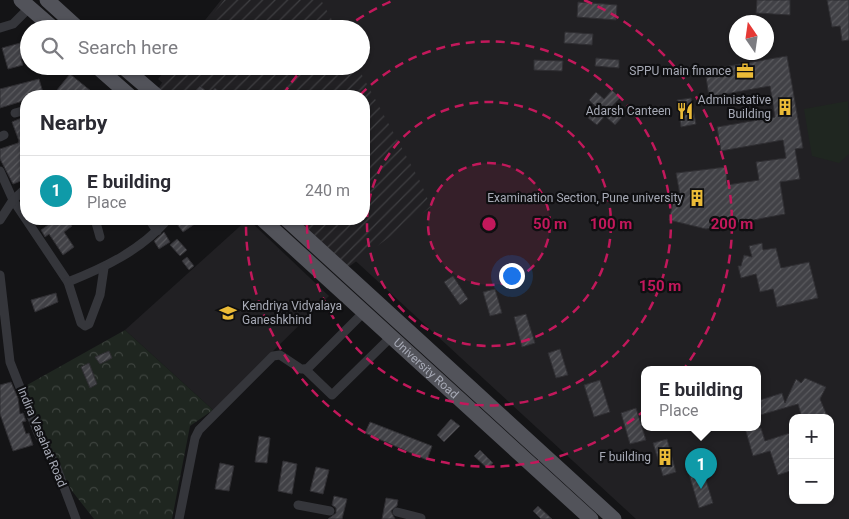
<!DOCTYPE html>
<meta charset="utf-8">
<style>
body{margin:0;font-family:Roboto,sans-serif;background:#f2f2f3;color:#2b2b33}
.controls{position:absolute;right:15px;bottom:15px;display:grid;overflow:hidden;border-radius:10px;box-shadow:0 1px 4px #0004}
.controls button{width:45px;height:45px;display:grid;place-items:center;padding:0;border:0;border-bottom:1px solid #e1e1e2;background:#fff;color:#2b2b33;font:25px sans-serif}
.compass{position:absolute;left:729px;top:15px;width:45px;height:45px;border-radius:50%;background:#fff;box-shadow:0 1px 4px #0004;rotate:347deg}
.you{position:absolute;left:511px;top:275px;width:18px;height:18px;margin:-12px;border:4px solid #fff;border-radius:50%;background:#1a73e8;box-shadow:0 0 0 8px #1a73e833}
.badge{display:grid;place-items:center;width:32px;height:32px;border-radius:50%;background:#816c35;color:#fff;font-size:16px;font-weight:700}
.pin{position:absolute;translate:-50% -41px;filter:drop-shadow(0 1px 2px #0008)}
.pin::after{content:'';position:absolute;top:26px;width:18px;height:15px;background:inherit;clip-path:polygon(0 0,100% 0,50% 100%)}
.popup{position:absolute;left:641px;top:366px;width:120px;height:65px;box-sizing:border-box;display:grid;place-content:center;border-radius:10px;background:#fff;filter:drop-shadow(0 1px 4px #0005);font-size:16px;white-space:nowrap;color:#7c7c81}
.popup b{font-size:19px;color:#2b2b33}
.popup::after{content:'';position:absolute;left:50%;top:100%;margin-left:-10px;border:10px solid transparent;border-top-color:#fff}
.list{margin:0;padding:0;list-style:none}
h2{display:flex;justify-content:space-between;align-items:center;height:65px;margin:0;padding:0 20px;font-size:21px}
h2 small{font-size:16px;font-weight:400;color:#7c7c81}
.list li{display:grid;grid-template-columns:32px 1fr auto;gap:15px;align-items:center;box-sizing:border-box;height:70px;padding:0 20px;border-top:1px solid #e1e1e2}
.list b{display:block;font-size:19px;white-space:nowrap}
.list p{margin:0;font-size:16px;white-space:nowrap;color:#7c7c81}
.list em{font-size:16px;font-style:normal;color:#7c7c81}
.icon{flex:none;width:28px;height:28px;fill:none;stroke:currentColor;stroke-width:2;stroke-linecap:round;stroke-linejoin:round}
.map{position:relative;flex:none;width:849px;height:519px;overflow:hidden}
.search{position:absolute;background:#fff;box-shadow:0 1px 4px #0004;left:20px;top:20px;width:350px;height:55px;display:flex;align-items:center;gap:12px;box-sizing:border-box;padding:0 18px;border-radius:28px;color:#7c7c81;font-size:19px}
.panel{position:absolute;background:#fff;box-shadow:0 1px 4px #0004;left:20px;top:90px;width:350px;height:135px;border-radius:20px}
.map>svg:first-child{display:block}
</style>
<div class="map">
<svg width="849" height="519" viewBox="0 0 849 519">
<defs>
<pattern id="industrial-furrows" width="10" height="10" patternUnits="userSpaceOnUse" patternTransform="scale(1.25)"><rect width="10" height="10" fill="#212023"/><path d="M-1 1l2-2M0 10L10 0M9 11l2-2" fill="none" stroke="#3e3e41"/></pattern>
<pattern id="park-crowns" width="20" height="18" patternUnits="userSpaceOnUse" patternTransform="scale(1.25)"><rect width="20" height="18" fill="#1f2620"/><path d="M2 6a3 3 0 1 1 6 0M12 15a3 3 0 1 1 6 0" fill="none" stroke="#3d433e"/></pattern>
<pattern id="building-hatch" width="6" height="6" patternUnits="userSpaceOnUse" patternTransform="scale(1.25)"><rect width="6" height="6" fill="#414146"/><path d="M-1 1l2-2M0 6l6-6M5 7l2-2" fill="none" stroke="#5a5a5e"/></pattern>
</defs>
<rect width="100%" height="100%" fill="#141416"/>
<!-- built -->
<g fill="#212023" fill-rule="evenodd">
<path d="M221,0H849V519H636L310,219H364V96H177L158,79L169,66H361V29H198ZM736,22H766V52H736ZM645,370H757V428H645ZM793,418H830V500H793Z"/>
<polygon points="248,219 329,296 213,410 125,330"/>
</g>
<!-- industrial -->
<g fill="url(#industrial-furrows)">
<polygon points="224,0 321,0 337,29 202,29"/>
<polygon points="174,66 357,66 421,183 431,207 347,268 294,219 364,219 364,96 163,96 157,90"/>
</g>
<!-- park -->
<polygon fill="url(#park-crowns)" points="125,330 213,410 190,426 172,519 94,519 72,491 29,410 27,385"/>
<!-- garden -->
<polygon fill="#1f2620" points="848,101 849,154 839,163 812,156 804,109"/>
<!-- building -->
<g fill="url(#building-hatch)" stroke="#2f2e32">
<polygon points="757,0 790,0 790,15 756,13"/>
<polygon points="827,0 849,0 849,40 842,41 840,26 832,27"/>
<polygon points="578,2 617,5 616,20 577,17"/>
<polygon points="565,32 593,34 592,45 564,43"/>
<polygon points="24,42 29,57 21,59 23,65 8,69 2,48"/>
<polygon points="787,56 803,148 795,149 800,179 780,182 785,214 706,229 669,220 674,199 680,195 676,173 726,167 727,185 759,180 756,162 786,158 783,140 721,151 717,127 775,117 770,86 709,97 705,70"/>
<polygon points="596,58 619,60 619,68 595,66"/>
<polygon points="534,60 563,61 562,71 534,70"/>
<polygon points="70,74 97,96 65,96 57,90"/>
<polygon points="39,79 44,96 26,96 26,100 0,108 0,89"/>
<polygon points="200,86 206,91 201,96 191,96"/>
<polygon points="215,88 224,96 208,96"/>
<polygon points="612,90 620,98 611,107 622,117 615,125 605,116 597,125 588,118 597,108 589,100 596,92 604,99"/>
<polygon points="691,98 696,124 681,127 677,100"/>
<polygon points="26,116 26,179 13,184 0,159 0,149 18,143 19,141 12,122"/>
<polygon points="63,219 67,219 72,226 64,232 74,247 63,255 49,234 45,237 41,230 55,220 57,223"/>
<polygon points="184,219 202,219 183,232 177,224"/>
<polygon points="164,232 170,242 159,249 154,241"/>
<polygon points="177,239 187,250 180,256 170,245"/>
<polygon points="762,243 763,250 776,248 781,268 809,262 818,298 777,307 773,289 760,292 756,274 741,278 738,266 741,266 744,255 752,257 749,246"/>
<polygon points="187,257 194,266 189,270 182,261"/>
<polygon points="453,276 468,299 460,305 444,282"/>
<polygon points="495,289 502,313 490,316 483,292"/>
<polygon points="56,293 58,302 35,312 31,300"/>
<polygon points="526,314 535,343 522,347 514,317"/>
<polygon points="560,349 568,375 556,378 548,353"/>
<polygon points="109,351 112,358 100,364 95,357"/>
<polygon points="89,363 97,384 90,388 81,367"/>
<polygon points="805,378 826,387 820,399 828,418 802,418 798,404 757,416 757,401 782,393 785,403 796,379 801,383"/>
<polygon points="600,380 610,412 594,417 584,385"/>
<polygon points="11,382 18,398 20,414 23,413 26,421 22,422 26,434 29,433 33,445 13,451 0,414 0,385"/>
<polygon points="636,408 646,440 630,444 621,413"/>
<polygon points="451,419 460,426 444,442 437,435"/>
<polygon points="370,422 432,446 427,460 365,433"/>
<polygon points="745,428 761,428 765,441 793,432 793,470 778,475 770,451 753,456"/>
<polygon points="259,436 270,438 267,463 255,462"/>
<polygon points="667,439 676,472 663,476 653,443"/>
<polygon points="480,450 493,463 487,468 474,456"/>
<polygon points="283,461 297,464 292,494 278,491"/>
<polygon points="220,463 234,466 229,491 215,489"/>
<polygon points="316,467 329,470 323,494 310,491"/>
<polygon points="703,470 713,503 699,508 689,474"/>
<polygon points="334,496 347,499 342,519 328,519 336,513 336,508 332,505"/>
<polygon points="386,498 398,500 397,506 391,511 395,519 382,519"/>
<polygon points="538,506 552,519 541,519 533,511"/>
</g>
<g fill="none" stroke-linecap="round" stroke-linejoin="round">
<!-- street -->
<g stroke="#35363b" stroke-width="9">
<polyline points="0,28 13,24 30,7"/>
<polyline points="15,113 26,110"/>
<polyline points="0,137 4,135"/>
<path d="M0,171L13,200L68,282C106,267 141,250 168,219"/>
<polyline points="95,219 100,237"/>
<polyline points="149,219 157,231"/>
<polyline points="0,220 13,200 26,188"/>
<polyline points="0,275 10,362 38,433 56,466 76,519"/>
<polyline points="68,282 81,323 85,326 89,324 100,295 104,268"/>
<polyline points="305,369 332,395 391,337"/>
<polyline points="298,505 330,511"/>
<polyline points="397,512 421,518"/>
<polyline points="179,519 195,438 199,430 273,356 280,355 301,369 307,369 364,312"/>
</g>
<!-- primary -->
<g stroke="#52535a" stroke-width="15">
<polyline points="21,0 54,29"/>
<polyline points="47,0 79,29"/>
<polyline points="96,66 130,96"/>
<polyline points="122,66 157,96"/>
<path id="s1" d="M262,219L591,519"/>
<polyline points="286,219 614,519"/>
</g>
</g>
<!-- distance rings -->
<circle cx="489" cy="224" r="61" fill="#c2185b" fill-opacity=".12"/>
<g fill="none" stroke="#c2185b" stroke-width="2.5" stroke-dasharray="9 6">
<circle cx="489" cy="224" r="61"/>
<circle cx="489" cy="224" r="122"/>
<path d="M360 95A182 182 0 1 1 307 219"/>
<path d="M283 95A243 243 0 0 1 303 68M344 29A243 243 0 0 1 394 0M584 0A243 243 0 1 1 246 220"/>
</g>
<!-- icons -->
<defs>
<g id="office-bare" transform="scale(1.35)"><path d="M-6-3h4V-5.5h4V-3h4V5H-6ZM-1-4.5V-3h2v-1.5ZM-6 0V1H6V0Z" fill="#ebbb37" stroke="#0f0f11" stroke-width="2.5" paint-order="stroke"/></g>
<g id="building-bare" transform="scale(1.35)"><path d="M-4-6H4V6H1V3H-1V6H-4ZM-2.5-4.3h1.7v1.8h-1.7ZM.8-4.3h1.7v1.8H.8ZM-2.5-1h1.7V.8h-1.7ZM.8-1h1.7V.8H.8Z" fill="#ebbb37" stroke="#0f0f11" stroke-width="2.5" paint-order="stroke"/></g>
<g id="restaurant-bare" transform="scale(1.35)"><path d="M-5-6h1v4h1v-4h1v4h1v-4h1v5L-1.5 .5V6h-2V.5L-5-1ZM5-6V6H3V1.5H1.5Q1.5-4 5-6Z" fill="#ebbb37" stroke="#0f0f11" stroke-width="2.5" paint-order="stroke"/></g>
<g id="school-bare" transform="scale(1.35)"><path d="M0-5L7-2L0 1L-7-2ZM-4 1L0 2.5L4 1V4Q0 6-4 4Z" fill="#ebbb37" stroke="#0f0f11" stroke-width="2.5" paint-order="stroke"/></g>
</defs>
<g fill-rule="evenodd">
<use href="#office-bare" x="745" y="71"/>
<use href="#building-bare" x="785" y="107"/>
<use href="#restaurant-bare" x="685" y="111"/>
<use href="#building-bare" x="697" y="198"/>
<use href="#school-bare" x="228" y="313"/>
<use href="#building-bare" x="665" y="457"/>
</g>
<g text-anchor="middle" stroke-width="4.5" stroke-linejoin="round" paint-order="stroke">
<!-- poi labels -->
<g font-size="12" fill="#a7aab6" stroke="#0f0f11" text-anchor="end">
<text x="731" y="75">SPPU main finance</text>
<text x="771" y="104">Administative<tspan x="771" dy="14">Building</tspan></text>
<text x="671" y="115">Adarsh Canteen</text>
<text x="683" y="202">Examination Section, Pune university</text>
<text x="242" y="310" text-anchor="start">Kendriya Vidyalaya<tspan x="242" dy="14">Ganeshkhind</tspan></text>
<text x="651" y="461">F building</text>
</g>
<!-- street labels -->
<g font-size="12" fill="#a7aab6" stroke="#0f0f11">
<text dy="4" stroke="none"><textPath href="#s1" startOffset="222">University Road</textPath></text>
<text transform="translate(42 437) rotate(67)" y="4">Indira Vasahat Road</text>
</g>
</g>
<circle cx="489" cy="224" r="8" fill="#c2185b" stroke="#0f0f11" stroke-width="2.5"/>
<g font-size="15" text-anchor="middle" font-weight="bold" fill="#c2185b" stroke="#0f0f11" stroke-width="4.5" stroke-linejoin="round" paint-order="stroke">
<text x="550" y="229">50 m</text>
<text x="611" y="229">100 m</text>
<text x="732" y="229">200 m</text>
<text x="660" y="291">150 m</text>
</g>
</svg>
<div class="controls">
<button>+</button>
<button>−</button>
</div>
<svg class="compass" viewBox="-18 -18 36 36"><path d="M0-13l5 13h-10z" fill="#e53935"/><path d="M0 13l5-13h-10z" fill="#7c7c81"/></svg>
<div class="you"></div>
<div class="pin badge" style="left:701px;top:489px;background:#0f9aa8">1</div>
<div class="popup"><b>E building</b>Place</div>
<div class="search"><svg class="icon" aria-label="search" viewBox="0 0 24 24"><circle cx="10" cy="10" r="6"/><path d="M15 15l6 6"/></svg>Search here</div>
<section class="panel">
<h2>Nearby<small></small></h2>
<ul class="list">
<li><span class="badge" style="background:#0f9aa8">1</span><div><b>E building</b><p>Place</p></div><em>240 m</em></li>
</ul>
</section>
</div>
